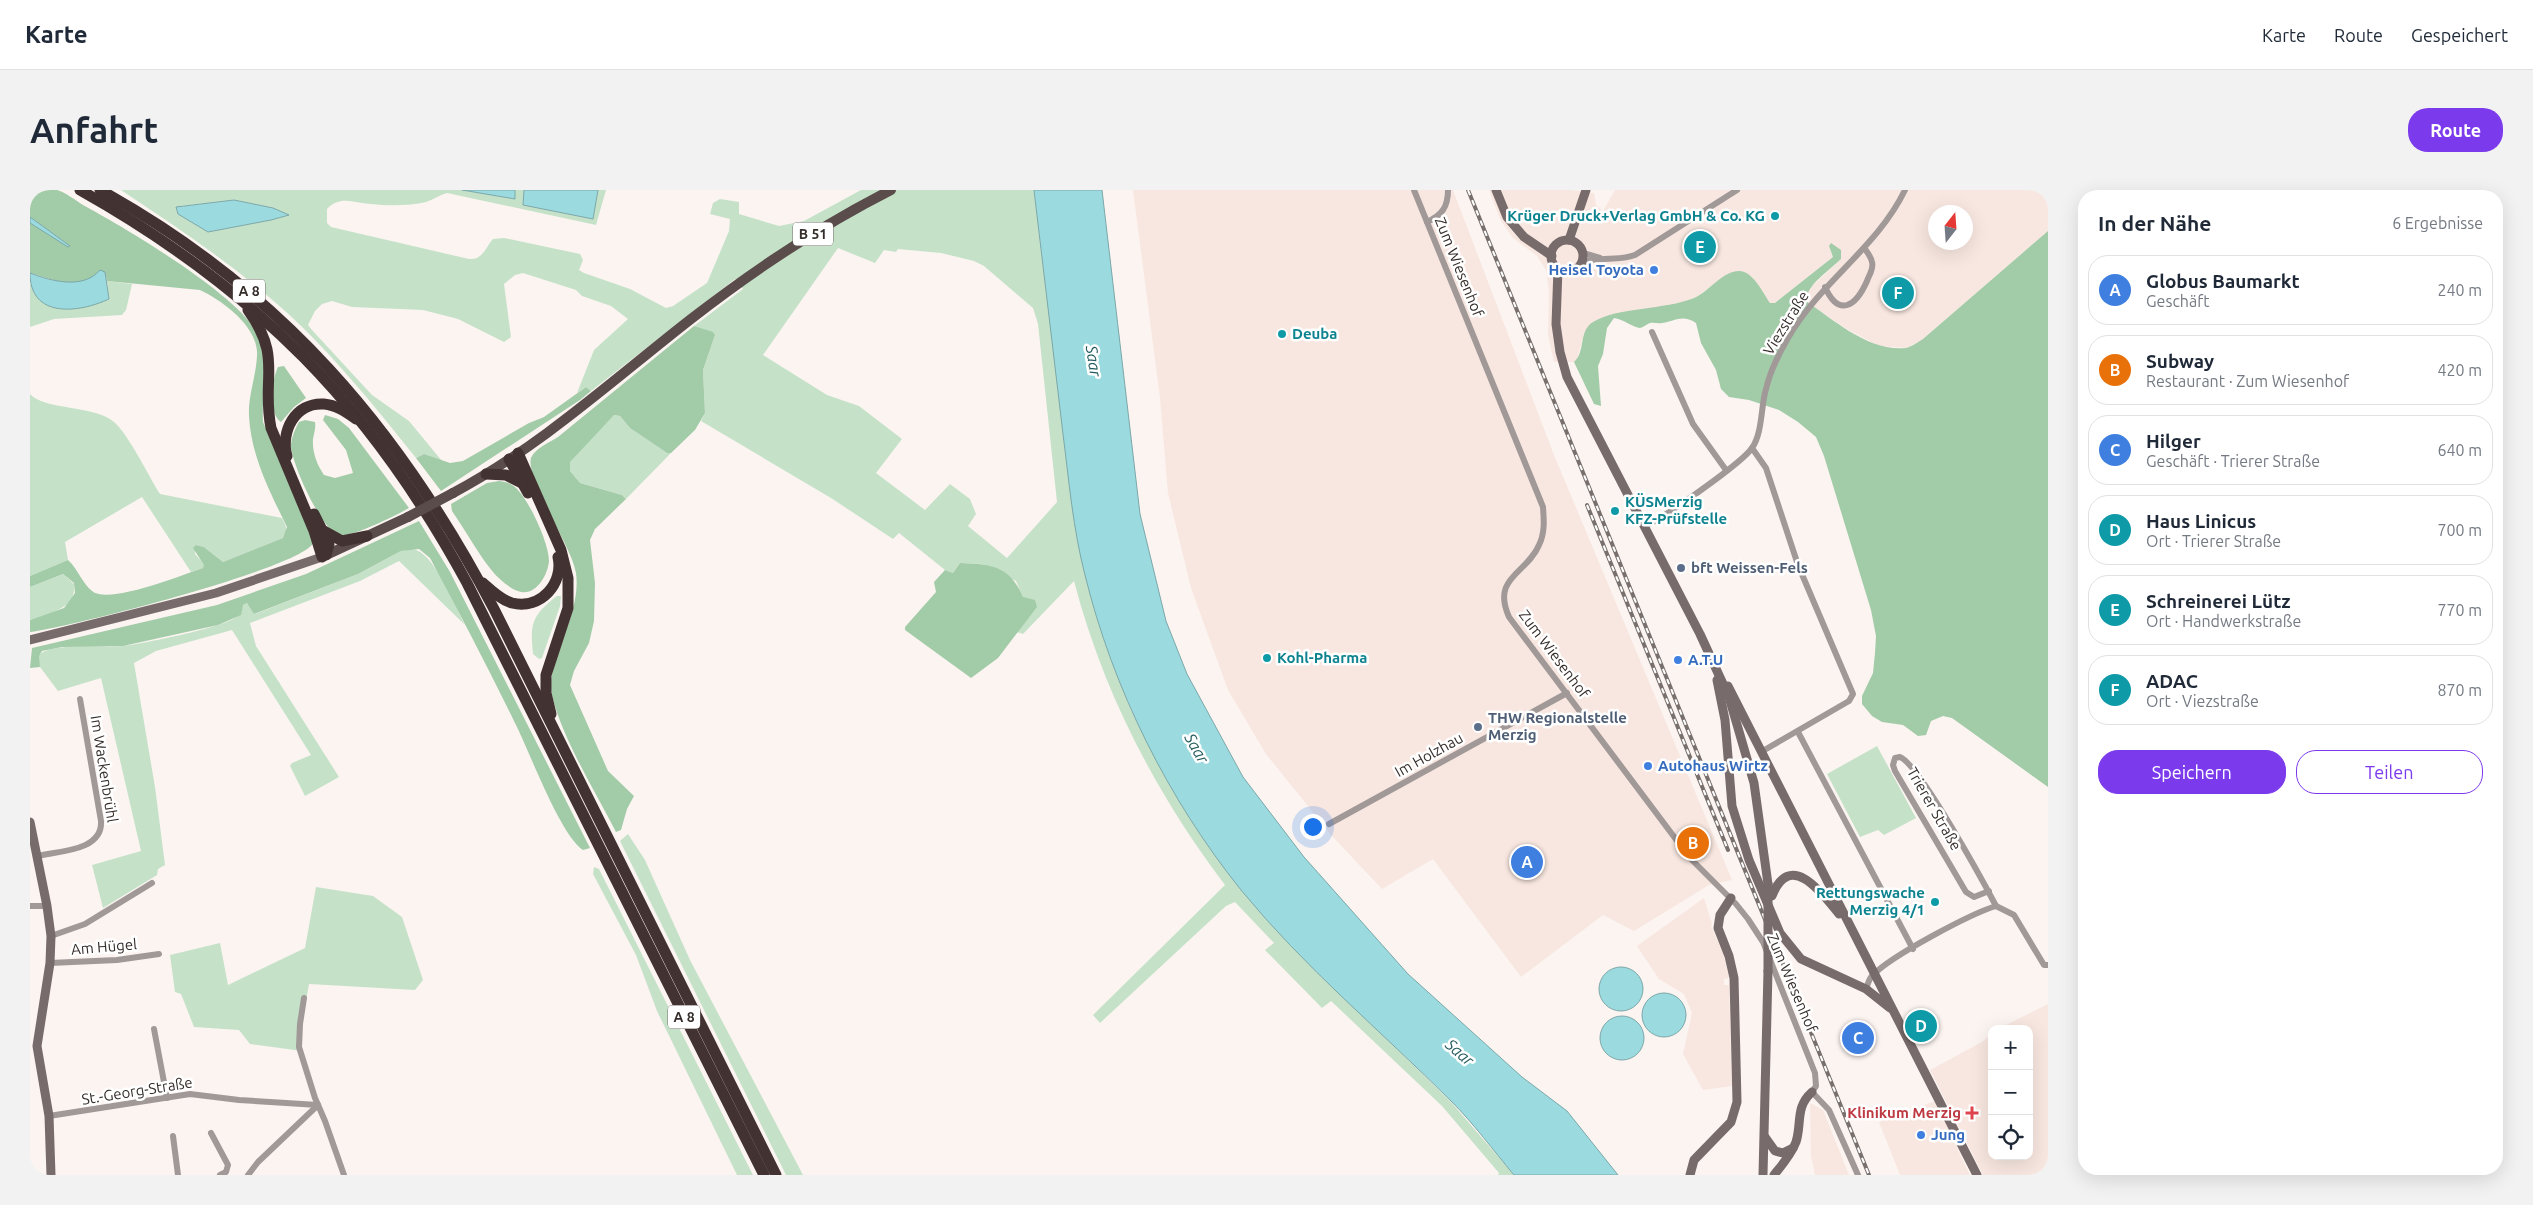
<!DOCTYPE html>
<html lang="de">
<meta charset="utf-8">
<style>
body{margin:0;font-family:Ubuntu,sans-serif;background:#f2f2f3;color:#1f2937}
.controls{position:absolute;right:15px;bottom:15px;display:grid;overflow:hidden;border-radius:10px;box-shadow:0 5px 20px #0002}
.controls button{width:45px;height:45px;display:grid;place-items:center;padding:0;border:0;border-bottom:1px solid #e0e1e3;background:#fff;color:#1f2937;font:25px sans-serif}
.compass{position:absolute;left:1898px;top:15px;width:45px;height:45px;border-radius:50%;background:#fff;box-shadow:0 5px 20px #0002;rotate:17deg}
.you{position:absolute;left:1282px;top:636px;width:18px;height:18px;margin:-12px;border:4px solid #fff;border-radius:50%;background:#1a73e8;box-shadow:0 0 0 8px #1a73e833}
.badge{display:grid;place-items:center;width:32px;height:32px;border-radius:50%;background:#7c3aed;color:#fff;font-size:16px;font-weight:700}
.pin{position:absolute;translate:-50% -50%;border:2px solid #fff;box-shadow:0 1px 5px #0006}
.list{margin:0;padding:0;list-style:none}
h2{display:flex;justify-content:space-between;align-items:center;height:65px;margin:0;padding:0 20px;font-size:21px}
h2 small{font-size:16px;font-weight:400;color:#747a83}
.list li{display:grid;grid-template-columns:32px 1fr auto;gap:15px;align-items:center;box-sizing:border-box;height:70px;margin:0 10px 10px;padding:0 10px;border:1px solid #e0e1e3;border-radius:20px}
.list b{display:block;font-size:19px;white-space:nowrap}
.list p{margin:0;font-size:16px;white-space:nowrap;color:#747a83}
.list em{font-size:16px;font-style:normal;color:#747a83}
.actions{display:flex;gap:10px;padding:15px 20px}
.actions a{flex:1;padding:11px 0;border:1px solid #7c3aed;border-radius:20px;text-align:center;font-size:18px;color:#7c3aed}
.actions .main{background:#7c3aed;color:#fff}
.icon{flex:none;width:28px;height:28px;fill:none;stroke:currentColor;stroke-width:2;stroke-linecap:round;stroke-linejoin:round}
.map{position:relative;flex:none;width:2018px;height:985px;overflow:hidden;border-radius:20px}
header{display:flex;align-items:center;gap:30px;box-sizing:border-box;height:70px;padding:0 25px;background:#fff;border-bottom:1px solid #e0e1e3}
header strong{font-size:24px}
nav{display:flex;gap:28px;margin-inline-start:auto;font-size:18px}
.intro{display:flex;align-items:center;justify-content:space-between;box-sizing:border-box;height:120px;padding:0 30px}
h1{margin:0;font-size:35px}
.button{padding:12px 22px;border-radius:20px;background:#7c3aed;color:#fff;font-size:18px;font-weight:700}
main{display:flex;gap:30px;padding:0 30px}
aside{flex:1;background:#fff;border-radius:20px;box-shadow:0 5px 20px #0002}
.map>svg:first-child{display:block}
</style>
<header>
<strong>Karte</strong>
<nav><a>Karte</a><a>Route</a><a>Gespeichert</a></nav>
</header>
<div class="intro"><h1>Anfahrt</h1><a class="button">Route</a></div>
<main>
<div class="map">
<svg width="2018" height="985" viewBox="0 0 2018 985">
<rect width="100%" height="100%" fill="#fcf4f1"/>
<!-- built -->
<g fill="#f8e7e0" fill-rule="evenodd">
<polygon points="1103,0 1423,0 1524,265 1702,690 1679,695 1604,741 1573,725 1491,787 1403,669 1352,699 1302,646 1236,564 1198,500 1161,398 1138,303 1130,208"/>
<path d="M1459,0H1542L1564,3L1566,15L1573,21L1585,0H2018V41L1893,149L1877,158L1849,156L1815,138L1776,111V104L1782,96L1811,69L1799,56L1803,67L1745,113H1740L1724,90L1700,83L1666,107L1645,115L1585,124L1554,143L1547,170L1544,172H1524L1518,145L1519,101L1516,80L1507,66L1483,48L1471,31ZM1906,22H1936V52H1906Z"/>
<polygon points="1674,708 1682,734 1681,736 1694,766 1699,788 1694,789 1694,795 1699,795 1702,896 1673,900 1653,864 1662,823 1654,804 1629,789 1607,756"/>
<polygon points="2018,814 2018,985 1953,985 1900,880 1952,852 1962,843 1962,966 1999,966 1999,839 1968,839"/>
<polygon points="1905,911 1940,985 1870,985 1849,932"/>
<polygon points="1780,913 1793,920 1819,985 1785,985 1781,966"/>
</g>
<!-- green -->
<g fill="#c5e2c9" fill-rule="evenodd">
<path d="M91,0H432L484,9L485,0H494L493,15L563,29L568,0H576L566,35L417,3C409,5 403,10 396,12C380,16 358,16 341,14C324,13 310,5 297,19V33L301,37L439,69C453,70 455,58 463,49L474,48L550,64L553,70L549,80L554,83L600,99L636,118L643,116L677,93L699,41L700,29L680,24L683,13L690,9L709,12V24L749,36L774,31L831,0H1004L1047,346L1068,432L1101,520L1152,615L1177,654L1212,701L1250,744L1421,912L1484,985H1468L1469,983L1412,916L1301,811L1292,818L1235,760L1244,753L1205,712L1196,716L1070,833L1063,825L1195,695C1126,604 1073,502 1044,391L993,444L987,442L995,431L993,407L986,391L951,374L930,373L923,383L915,380L869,343L863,349L801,308L671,231L675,223L673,180L685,145L664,136L713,99L705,89L561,201L556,197L547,203L564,160L598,129L581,116L552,106L546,100L493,83L485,85L474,94L481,147L474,152L428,129L393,120L322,117L302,111L292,114L285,121L278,135L282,140L342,205L379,231L412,271L394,264L386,268C341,212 295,154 239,107C193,68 142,34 91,0ZM204,10L243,18L258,25L241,30L178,42L151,16ZM808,58L845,73L854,60L866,62L868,59L911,63L944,71L954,76L1003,118L1008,134L1027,312L977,368L938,336L946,324L940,309L920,294L895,320L846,283L872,249L829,216L797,205L733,165Z"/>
<polygon points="77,91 102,94 96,120 92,125 24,129 0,137 0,94 79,110"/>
<path d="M0,204C13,220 65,215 84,232C99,245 118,285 130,304L252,328C256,336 259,341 253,348L193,372L174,357L166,355L165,364L175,375L173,378L161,382L112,307L35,352L38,370L0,386Z"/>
<polygon points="584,225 590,226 600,238 637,263 641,263 596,309 592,305 550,293 540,281 540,272 545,264"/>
<path d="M382,359C404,361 425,416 435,435L369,371L330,391L220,433L226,456L309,587L275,606L260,576L262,573L281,565L202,440L126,461L104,473L125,597L135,675L128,679L127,685L73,718L62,675L111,661L71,488L28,501L10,477L8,466C20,452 72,458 91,456C108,455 195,437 206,427C211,424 211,419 213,415L217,413L225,424L328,384L371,361Z"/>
<path d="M33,384L44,394C47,419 19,423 0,430V397Z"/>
<path d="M527,406H531L530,416L512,468L509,469L503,464C500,434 501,426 527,406Z"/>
<polygon points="1847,556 1886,628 1854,645 1848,640 1830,647 1797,584"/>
<polygon points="598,644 615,670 660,770 773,985 756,985 590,651"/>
<polygon points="564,677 569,679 723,985 707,985 627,821 606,765 563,684"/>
<polygon points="286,697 343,706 372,727 393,790 385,800 279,794 271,840 272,861 220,854 209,840 164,837 151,804 145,802 140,765 190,753 198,795 275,758"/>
</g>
<!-- forest -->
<g fill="#a2cba8">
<path d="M0,0C8,0 19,0 27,0C35,2 45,10 53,15C94,37 207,104 227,143C241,170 231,203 233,232L282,348L283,353C272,378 36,438 0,442V430L34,418L45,403L44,393L33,384L0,397V386L38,370C48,379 52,393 62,401C78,415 152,385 173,378L174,375L163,358L166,355L174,357L193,372L253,348L257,337C240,302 221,266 219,226C218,206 226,186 227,166C229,137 193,111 170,100L77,91L75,82L51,92H30L0,83V33L40,56L0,27Z"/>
<path d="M2018,41V597L1922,528L1913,526L1901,531L1896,545L1888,546L1873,535L1852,532L1842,526L1832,514V506L1843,483L1845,463L1846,446L1841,420L1794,266L1786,247L1768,232L1749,220L1719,210L1699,207L1691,199L1686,180L1671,153L1666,133C1652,124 1646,131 1632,133C1628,134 1624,132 1620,133C1617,134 1614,137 1610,138C1604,138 1593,129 1584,128L1577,138L1573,164L1568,176L1571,216L1564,214L1544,172C1556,162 1548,141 1563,132C1587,117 1635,120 1664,108C1679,102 1692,81 1709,81C1723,81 1733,103 1740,113H1745L1803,67L1799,56L1801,53L1811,60V69C1800,80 1776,95 1776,111C1804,130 1839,162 1876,158C1881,157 1888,152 1893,149Z"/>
<path d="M664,136L683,142L685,145L673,180L675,223L665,240L641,263H637L600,238L590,226L584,225L540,272V281L550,293L592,305L596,309L565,339L560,350L565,393L564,431L559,453L544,481L540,495L578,581L604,606L597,619L591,640L586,642C566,603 531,546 522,505C515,470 552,426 546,383C542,356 495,290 501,268C504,259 520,252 528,247Z"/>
<path d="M254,176L276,208L264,217L251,232C238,224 242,189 248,177Z"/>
<polygon points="556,197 561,201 550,210 411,301 386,268 394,264 420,273 433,271 499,233 514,227"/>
<path d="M295,225L308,229L319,238L379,318C367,325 319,349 308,345C291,339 260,271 261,254C262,246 265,239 269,232L275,230L285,232C286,238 284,243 283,249C282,262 287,275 294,285L305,288L323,283L316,260L293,230Z"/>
<path d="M469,291C476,292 481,293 486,298C499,310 519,353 519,371C518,384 507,405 491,402C481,400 469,389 463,382C448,364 436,341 422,321L421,314L457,293Z"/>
<path d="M389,331L420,382L560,658L553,660C530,645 499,560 484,531C457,476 429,422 400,368L389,359L371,361L328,384L224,424L217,413L213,415L211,425L188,435L93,456L32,457L12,461L9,466L10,477L0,478L2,458L187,415L276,384Z"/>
<path d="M930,373C961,374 980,376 993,407L1005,410L1007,417L968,468L941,488L875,440V437L906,402L904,392L915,380L923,383Z"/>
</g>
<!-- water -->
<g fill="#9bdbdf" stroke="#7ca7a9">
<polygon points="432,0 485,0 485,9"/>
<polygon points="494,0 568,0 563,29 493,15"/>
<path d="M1004,0H1072L1110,324L1136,431L1157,484L1213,587L1274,667L1378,784L1492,887L1537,921L1588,985H1484C1463,960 1444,934 1421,911C1351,841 1274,777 1211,700C1138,609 1083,499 1055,385C1043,339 1039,291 1033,244C1023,163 1014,81 1004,0Z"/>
<polygon points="204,10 243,18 259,25 241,30 178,42 148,24 146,17"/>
<polygon points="0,27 40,56 38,57 0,33"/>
<path d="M70,80L75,82L79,109C49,123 0,129 0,83C21,91 53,100 70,80Z"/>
<circle cx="1591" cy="799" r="22"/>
<circle cx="1634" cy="825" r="22"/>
<circle cx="1592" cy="848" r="22"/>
</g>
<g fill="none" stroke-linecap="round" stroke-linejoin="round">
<!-- street -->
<g stroke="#a19898" stroke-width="6">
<path d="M1384,0L1513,317C1514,330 1515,343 1509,355C1497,384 1461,387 1479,427L1660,668L1706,714L1718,729L1733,752L1785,883L1786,896L1782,902L1799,920L1828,985"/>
<path d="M1397,32C1412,25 1418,17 1418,0"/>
<polyline points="1553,63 1570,68"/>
<path d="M1551,74C1567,65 1587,72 1605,65L1707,0"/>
<path d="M1795,97C1809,128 1826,116 1837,91C1839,85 1844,79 1842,72C1841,67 1838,63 1835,59"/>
<polyline points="1622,142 1663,234 1696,280"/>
<polyline points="1722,258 1736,278 1768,375 1823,504 1819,511 1731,562"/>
<path d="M1615,336C1632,329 1712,273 1722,258C1732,244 1731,219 1735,203C1739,184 1748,165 1758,148C1790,92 1847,58 1875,0"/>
<polyline points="1768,542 1883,759"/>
<polyline points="1299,634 1537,503"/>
<path d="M7,666C29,661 73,661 71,631L50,509"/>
<path d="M1959,701L1944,707L1936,702L1865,581L1863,575L1865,568L1870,567C1889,574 1954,693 1966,716"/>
<polyline points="0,716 17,716"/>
<polyline points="21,746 55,734 122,693"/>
<polyline points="20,773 87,770 129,764"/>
<path d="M1836,799C1838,794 1839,788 1843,785C1861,766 1940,724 1966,716L1984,725L2014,775H2018"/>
<polyline points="274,808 270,834 269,857 285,908 295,931 314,985"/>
<polyline points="124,839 137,908"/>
<polyline points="19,926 160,904 209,910 288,915"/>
<polyline points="181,943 198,975 196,982 190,985"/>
<polyline points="143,946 148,985"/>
<polyline points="218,985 228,972 288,915"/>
</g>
<!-- secondary -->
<g stroke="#786b6b" stroke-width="9">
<polyline points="1466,0 1477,27 1494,47 1522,66"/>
<polyline points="1539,50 1556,0"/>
<circle cx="1537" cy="66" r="16"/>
<polyline points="1528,79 1526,134 1530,162 1537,187 1670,444 1699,507 1724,593 1738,694"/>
<polyline points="0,450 186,403 292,367"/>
<polyline points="1687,490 1695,530 1702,616 1719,670 1750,743 1771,769 1836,799 1860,818"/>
<polyline points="1698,496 1947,985"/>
<polyline points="0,632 17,716 21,746 20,773 7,856 19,926 21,985"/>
<path d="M1742,706C1760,659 1793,704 1809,724"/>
<polyline points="1735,947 1745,961 1753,963 1763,958"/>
<polyline points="1660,985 1664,970 1701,932 1707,912 1704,788 1699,766 1688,738 1690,725 1701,708"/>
<polyline points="1733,985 1738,781"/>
<path d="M1744,985C1752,975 1761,965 1766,952C1772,933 1765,917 1782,902"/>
</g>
<!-- primary -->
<g stroke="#5b4c4c" stroke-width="10">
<path d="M423,303C510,257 584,189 661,129C724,80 790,36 861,0"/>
<polyline points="292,367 378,327"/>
</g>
<!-- highway -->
<g stroke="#433232" stroke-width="11">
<path d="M50,0C226,99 341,216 437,393L734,985"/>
<path d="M70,0C251,100 369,238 464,419L746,985"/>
<path d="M218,120C253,168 231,188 241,238L284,341L292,367"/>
<polyline points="488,263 531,360 538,388 538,418 516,485 516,503 521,524"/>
<path d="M257,266C250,242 265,212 294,214C306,215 316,222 326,229"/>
<polyline points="479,269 498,303"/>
<polyline points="456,284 476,285 492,293"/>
<polyline points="284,324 299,354 296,365"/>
<polyline points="294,341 312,351 337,346"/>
<path d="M453,393C462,401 471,410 482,413C511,420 534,393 528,367"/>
</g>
<!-- rail casing -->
<g stroke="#78706d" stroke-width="4">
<g id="rail">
<polyline points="1438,0 1839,985"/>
<polyline points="1557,315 1698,660"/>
</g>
</g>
<!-- rail -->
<use href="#rail" stroke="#fff" stroke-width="2" stroke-dasharray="5.5" stroke-linecap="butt"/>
<!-- secondary-bridge -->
<polyline stroke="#786b6b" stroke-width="9" points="1738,694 1738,781"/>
<!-- primary-bridge -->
<polyline stroke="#5b4c4c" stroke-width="10" points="378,327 423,303"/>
</g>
<!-- markers -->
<g fill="#0f9aa8" stroke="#fff" stroke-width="2">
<circle cx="1745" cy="26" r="5"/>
<circle cx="1252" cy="144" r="5"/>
<circle cx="1585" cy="321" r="5"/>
<circle cx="1237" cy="468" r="5"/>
<circle cx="1905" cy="712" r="5"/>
</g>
<g fill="#3f7fe0" stroke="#fff" stroke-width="2">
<circle cx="1624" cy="80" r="5"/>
<circle cx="1648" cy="470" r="5"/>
<circle cx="1618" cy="576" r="5"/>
<circle cx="1891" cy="945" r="5"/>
</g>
<g fill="#5c6f8a" stroke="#fff" stroke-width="2">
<circle cx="1651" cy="378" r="5"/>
<circle cx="1448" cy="537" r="5"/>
</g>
<path fill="#e0444e" stroke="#fff" stroke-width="2" d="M1939.5 915.5h5v5h5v5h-5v5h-5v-5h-5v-5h5z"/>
<g text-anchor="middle" stroke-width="5" stroke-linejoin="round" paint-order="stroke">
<!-- shield labels -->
<g fill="#fff" stroke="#726c6a" stroke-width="1">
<rect x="763" y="32.5" width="40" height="23" rx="4"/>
<rect x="203" y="89.5" width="32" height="23" rx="4"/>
<rect x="638" y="815.5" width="32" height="23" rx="4"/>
</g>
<g font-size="14" font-weight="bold" fill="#352d2a">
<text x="783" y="49">B 51</text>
<text x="219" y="106">A 8</text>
<text x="654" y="832">A 8</text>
</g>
<!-- culture labels -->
<g font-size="15" font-weight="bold" fill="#0d838f" stroke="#fff" text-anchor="start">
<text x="1735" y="31" text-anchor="end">Krüger Druck+Verlag GmbH &amp; Co. KG</text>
<text x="1262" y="149">Deuba</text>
<text x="1595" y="317">KÜSMerzig<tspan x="1595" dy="17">KFZ-Prüfstelle</tspan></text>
<text x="1247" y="473">Kohl-Pharma</text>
<text x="1895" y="708" text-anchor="end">Rettungswache<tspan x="1895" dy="17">Merzig 4/1</tspan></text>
</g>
<!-- street labels -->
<g font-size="15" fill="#352d2a" stroke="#fff">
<text transform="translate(1429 77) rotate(68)" y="5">Zum Wiesenhof</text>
<text transform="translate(1756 133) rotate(-58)" y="5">Viezstraße</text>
<text transform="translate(1524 464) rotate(53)" y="5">Zum Wiesenhof</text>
<text transform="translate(1399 565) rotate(-29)" y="5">Im Holzhau</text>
<text transform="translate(74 579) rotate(81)" y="5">Im Wackenbrühl</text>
<text transform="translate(1904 619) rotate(60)" y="5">Trierer Straße</text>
<text transform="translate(74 757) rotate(-5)" y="5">Am Hügel</text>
<text transform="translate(1762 793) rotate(67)" y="5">Zum Wiesenhof</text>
<text transform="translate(107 901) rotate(-9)" y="5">St.-Georg-Straße</text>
</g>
<!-- shop labels -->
<g font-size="15" font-weight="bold" fill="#366cbe" stroke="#fff" text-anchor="start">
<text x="1614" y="85" text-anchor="end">Heisel Toyota</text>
<text x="1658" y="475">A.T.U</text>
<text x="1628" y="581">Autohaus Wirtz</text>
<text x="1901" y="950">Jung</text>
</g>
<!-- service labels -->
<g font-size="15" font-weight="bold" fill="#4e5e75" stroke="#fff" text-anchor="start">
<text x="1661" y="383">bft Weissen-Fels</text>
<text x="1458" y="533">THW Regionalstelle<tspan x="1458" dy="17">Merzig</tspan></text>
</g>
<!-- health labels -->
<g font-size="15" font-weight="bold" fill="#be3a42" stroke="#fff" text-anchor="end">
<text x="1931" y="928">Klinikum Merzig</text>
</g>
<!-- water labels -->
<g font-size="16" font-style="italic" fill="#245b5e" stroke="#fff">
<text transform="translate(1064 171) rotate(82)" y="6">Saar</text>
<text transform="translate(1167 558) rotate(61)" y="6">Saar</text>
<text transform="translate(1430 862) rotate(41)" y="6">Saar</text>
</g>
</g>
</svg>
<div class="controls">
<button>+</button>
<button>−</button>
<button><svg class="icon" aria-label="locate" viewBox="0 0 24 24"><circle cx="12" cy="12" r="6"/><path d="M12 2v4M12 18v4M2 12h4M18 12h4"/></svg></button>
</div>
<svg class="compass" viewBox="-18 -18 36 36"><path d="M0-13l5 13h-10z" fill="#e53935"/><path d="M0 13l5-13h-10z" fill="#747a83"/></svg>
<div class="you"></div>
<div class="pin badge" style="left:1497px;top:672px;background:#3f7fe0">A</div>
<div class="pin badge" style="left:1663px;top:653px;background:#e8710a">B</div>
<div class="pin badge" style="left:1828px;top:848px;background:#3f7fe0">C</div>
<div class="pin badge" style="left:1891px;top:836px;background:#0f9aa8">D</div>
<div class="pin badge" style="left:1670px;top:57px;background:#0f9aa8">E</div>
<div class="pin badge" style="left:1868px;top:103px;background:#0f9aa8">F</div>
</div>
<aside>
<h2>In der Nähe<small>6 Ergebnisse</small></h2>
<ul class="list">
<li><span class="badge" style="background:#3f7fe0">A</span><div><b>Globus Baumarkt</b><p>Geschäft</p></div><em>240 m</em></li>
<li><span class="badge" style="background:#e8710a">B</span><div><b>Subway</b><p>Restaurant · Zum Wiesenhof</p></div><em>420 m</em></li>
<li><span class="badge" style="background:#3f7fe0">C</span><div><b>Hilger</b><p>Geschäft · Trierer Straße</p></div><em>640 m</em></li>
<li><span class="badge" style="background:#0f9aa8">D</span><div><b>Haus Linicus</b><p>Ort · Trierer Straße</p></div><em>700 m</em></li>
<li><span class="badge" style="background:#0f9aa8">E</span><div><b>Schreinerei Lütz</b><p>Ort · Handwerkstraße</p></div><em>770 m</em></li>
<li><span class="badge" style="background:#0f9aa8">F</span><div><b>ADAC</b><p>Ort · Viezstraße</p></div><em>870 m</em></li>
</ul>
<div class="actions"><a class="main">Speichern</a><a>Teilen</a></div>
</aside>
</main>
